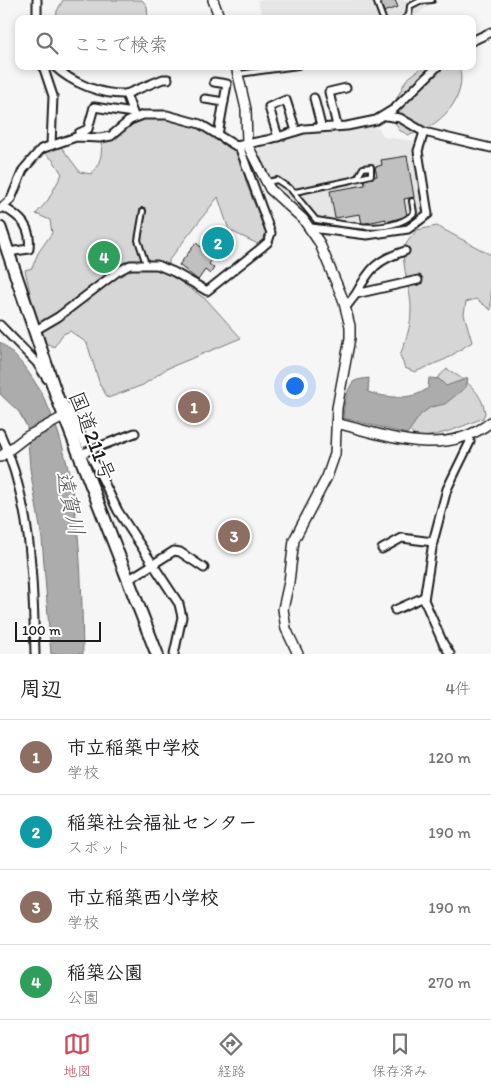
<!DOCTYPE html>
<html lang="ja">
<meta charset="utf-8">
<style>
body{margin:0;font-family:Itim,"Klee One",sans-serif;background:#f6f6f6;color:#202124}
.scale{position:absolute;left:15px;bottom:12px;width:86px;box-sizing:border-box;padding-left:5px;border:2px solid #1c1c1c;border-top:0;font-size:14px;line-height:18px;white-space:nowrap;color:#1c1c1c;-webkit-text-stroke:4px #fff;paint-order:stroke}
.you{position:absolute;left:294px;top:385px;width:18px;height:18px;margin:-12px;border:4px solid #fff;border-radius:50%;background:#1a73e8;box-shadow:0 0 0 8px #1a73e833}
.badge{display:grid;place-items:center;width:32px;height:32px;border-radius:50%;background:#d1495b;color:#fff;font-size:16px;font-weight:700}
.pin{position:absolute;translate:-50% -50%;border:2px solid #fff;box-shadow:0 1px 5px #0006}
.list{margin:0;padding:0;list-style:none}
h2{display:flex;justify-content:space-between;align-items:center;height:65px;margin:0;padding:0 20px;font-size:21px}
h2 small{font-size:16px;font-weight:400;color:#757577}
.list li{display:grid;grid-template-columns:32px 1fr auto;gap:15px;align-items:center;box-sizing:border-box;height:75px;padding:0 20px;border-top:1px solid #e0e0e0}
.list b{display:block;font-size:19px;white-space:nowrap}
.list p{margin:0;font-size:16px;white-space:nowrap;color:#757577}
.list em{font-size:16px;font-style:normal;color:#757577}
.icon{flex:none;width:28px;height:28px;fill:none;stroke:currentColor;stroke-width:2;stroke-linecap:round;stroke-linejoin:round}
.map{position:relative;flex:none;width:491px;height:654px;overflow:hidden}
.search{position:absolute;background:#fff;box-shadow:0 2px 8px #0003;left:15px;right:15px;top:15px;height:55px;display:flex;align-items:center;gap:12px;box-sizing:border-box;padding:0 18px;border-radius:10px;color:#757577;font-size:19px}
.sheet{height:365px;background:#fff}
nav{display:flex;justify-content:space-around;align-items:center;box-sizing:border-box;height:70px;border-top:1px solid #e0e0e0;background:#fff;font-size:14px;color:#757577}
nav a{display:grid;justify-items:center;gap:2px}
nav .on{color:#d1495b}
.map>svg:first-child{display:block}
</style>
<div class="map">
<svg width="491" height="654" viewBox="0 0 491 654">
<rect width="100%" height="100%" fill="#f6f6f6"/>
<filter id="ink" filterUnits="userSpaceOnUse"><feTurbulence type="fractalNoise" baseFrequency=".02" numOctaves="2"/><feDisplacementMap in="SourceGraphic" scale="10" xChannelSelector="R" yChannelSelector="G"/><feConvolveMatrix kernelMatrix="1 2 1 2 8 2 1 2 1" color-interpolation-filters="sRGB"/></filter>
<g filter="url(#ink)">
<!-- built -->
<g fill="#e6e6e6">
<polygon points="257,0 438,0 409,19 264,19"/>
<polygon points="372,127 379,129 384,137 413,141 424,213 406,227 366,233 312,225 302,211 274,188 255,152 265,144 300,133"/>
</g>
<!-- green -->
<g fill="#d6d6d6" stroke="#797979">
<polygon points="63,0 142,0 147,6 148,19 56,19 57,11"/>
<path d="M424,66H459C469,98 439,128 409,135L399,130L393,119L392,108L406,80Z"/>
<path d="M150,118H165L194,125L222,144L239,151L247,185L267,235V240L262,246L229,230L218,197L169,260V274L207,300L241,338L166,369L143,385L108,398L100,385L87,343L70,331L63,334L54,347L48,344L45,346L38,329L25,270L32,268L38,253L52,233L50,220L36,214L48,200L62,174L53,160L42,151L59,144L80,172L91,174C100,164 103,154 101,141C122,136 128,122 150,118Z"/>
<path d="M437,226L491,255V310L476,299L466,302L464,314L472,342L446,359L415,372L405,368L400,355C406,340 411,327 411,310C412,292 399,259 405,246C408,240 413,235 417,230Z"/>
<path d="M447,369C465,380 482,391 485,413L483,418C468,424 428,442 414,435C411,433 408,429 406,426L435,380Z"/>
</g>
<!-- water -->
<g fill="#acacac" stroke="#727272">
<path d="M0,342C82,408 81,557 83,654H51L42,539L30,469L27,427L19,412L0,394Z"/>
<path d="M369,378L368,392C387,398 412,401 428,388L429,378L439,379L446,386L468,378L466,387L445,404L431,407L421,414L407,434L344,418C342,410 347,389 353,382C357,379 364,379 369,378Z"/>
</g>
<!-- building -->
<g fill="#c0c0c0" stroke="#1c1c1c">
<polygon points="379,0 395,0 398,7 383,12"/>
<polygon points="407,156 414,197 404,199 407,216 386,222 386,219 362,224 360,214 335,218 330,191 365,185 364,179 377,176 375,167 382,165 381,160"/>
<polygon points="223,230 232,236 223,252 204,240 210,231 221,238"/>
<polygon points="196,243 214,257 209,264 214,268 210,274 205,270 198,280 179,265"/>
<polygon points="114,252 120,258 100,264 101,257"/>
</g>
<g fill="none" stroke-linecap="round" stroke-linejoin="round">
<!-- service casing -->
<g stroke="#1c1c1c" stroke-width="8">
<g id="service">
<polyline points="376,0 383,19"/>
<polyline points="404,19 409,15 410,6 420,1 432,0"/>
<polyline points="239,74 298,66"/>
<polyline points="268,182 277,180 295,192 352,180 358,177 363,168 371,167 371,175 352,180"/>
<path d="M292,191L316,220C344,224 391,236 414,213L412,201"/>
<polyline points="143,211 138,240 146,264"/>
</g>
</g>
<!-- minor casing -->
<g stroke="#1c1c1c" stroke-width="11">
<g id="minor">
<polyline points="37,19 37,0"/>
<polyline points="472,41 491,32"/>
<polyline points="43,66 53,96 51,145"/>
<path d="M54,66C72,83 101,95 126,94L133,113"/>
<polyline points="214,82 227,84 218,135"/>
<polyline points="126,94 163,79 168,79"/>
<polyline points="314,98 321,126"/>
<polyline points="205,99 224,102"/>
<polyline points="386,116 400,118 424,132 491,148"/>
<polyline points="337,126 329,92 346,88"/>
<polyline points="79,133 88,129 94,107 133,113 134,117"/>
<polyline points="278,137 269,107 286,100 296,131"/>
<path d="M3,207C21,217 32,227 29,249L8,252"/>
<polyline points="0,209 11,199 23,170 41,149 76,137 100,138 111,136 130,120 143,115 167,115 200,124 236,146 267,140 304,129 347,126 376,120 394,109 438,66"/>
<polyline points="311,228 367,235 408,229 428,214 418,151 424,132"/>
<path d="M356,294C370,268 377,260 405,251"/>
<polyline points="346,307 356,294 418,280"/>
<polyline points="0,325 37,363 47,379"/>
<polyline points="34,331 58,317 117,272 130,265 157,265 174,272 207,291 261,248 268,242 271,233 239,146"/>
<polyline points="63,402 69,411 118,511 179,604 182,617 174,654"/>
<path d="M0,433C32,503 33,579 35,654"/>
<polyline points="93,449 135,433"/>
<polyline points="382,549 402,538 433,542"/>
<polyline points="128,580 174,551 180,552 204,568"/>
<polyline points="395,610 424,597"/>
<polyline points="450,654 443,643 424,600 433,542 447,489 470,442 469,436"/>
</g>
</g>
<!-- tertiary casing -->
<g stroke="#1c1c1c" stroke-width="12">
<g id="tertiary">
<polyline points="213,0 220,19"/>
<polyline points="236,66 246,109 247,144 270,189 303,219 319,242 343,299 350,326 350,338 337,408 335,454 327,477 294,540 289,582 283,609 286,629 298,654"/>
<path d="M336,423C388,436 444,459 491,422"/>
<polyline points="0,457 26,437 65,416"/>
</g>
</g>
<!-- trunk casing -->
<g stroke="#1c1c1c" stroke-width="15">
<polyline id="trunk" points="0,228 57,397 157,654"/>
</g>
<!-- service -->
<use href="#service" stroke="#fff" stroke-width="4"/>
<!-- minor -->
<use href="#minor" stroke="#fff" stroke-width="7"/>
<!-- tertiary -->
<use href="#tertiary" stroke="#fff" stroke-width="9"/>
<!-- trunk -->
<use href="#trunk" stroke="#fff" stroke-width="11"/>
<!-- minor-bridge casing -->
<g stroke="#1c1c1c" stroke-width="11" stroke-linecap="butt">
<polyline id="minor-bridge" points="86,452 93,449"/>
</g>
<!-- minor-bridge -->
<use href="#minor-bridge" stroke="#fff" stroke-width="7"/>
</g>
</g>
<g text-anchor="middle" stroke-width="4" stroke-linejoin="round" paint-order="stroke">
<!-- street labels -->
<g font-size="21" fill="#1c1c1c" stroke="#fff">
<text transform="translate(92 436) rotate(69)" y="7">国道211号</text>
</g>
<!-- water labels -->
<g font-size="22" font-style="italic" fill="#5d5d5d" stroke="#fff">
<text transform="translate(71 503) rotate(78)" y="8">遠賀川</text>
</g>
</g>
</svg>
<div class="scale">100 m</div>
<div class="you"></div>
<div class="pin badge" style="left:194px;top:407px;background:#8d6e63">1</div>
<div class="pin badge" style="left:218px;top:243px;background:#0f9aa8">2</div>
<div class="pin badge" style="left:234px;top:536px;background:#8d6e63">3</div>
<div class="pin badge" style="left:104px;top:257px;background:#2e9e5b">4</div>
<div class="search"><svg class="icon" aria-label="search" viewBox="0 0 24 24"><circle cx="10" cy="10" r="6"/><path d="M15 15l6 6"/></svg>ここで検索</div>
</div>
<section class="sheet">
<h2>周辺<small>4件</small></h2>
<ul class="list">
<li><span class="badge" style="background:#8d6e63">1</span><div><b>市立稲築中学校</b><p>学校</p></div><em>120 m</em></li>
<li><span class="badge" style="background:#0f9aa8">2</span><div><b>稲築社会福祉センター</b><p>スポット</p></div><em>190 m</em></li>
<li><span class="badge" style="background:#8d6e63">3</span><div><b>市立稲築西小学校</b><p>学校</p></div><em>190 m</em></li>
<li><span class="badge" style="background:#2e9e5b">4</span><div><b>稲築公園</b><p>公園</p></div><em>270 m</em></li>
</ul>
</section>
<nav>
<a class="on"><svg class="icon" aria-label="map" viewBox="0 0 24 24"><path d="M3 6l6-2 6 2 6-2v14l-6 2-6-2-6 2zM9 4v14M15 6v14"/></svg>地図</a>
<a><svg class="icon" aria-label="directions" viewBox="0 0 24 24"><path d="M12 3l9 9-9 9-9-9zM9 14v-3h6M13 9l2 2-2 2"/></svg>経路</a>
<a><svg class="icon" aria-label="saved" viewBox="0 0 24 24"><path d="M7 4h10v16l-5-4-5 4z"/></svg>保存済み</a>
</nav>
